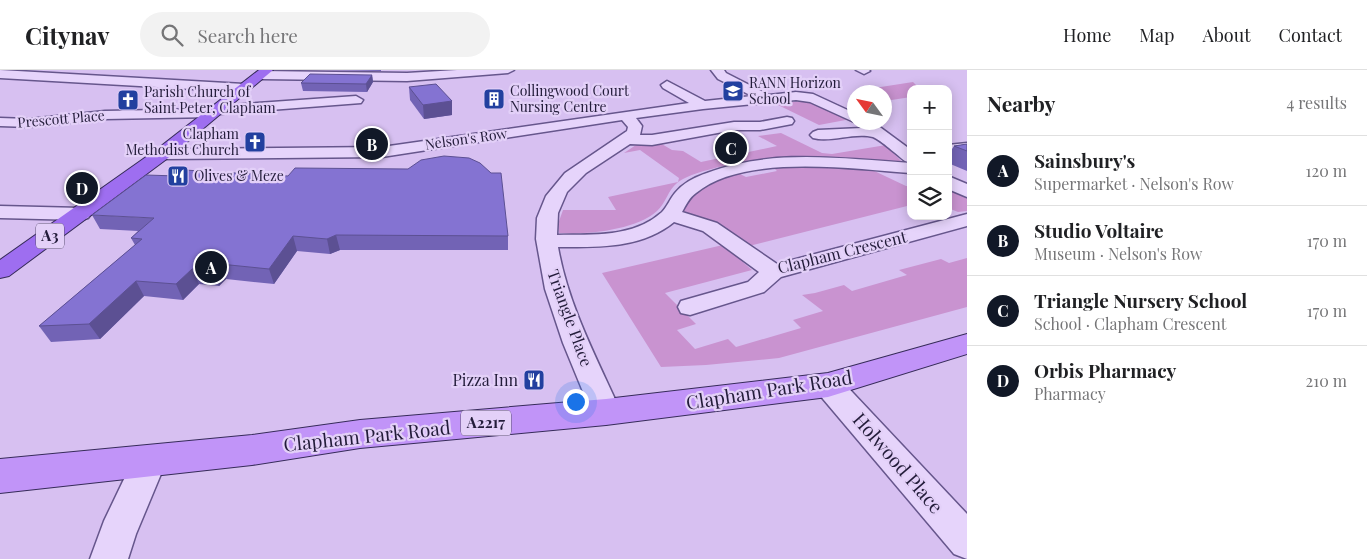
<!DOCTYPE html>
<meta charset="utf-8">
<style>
body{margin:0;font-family:"Playfair Display",serif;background:#f2f2f2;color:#202124}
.controls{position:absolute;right:15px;top:15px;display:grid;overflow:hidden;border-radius:10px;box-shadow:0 2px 12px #0003}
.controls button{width:45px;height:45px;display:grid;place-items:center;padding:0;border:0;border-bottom:1px solid #e0e0e0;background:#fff;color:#202124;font:25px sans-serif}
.compass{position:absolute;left:847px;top:15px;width:45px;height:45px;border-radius:50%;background:#fff;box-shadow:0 2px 12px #0003;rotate:303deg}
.you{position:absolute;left:575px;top:331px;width:18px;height:18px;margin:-12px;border:4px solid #fff;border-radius:50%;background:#1a73e8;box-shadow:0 0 0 8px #1a73e833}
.badge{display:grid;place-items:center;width:32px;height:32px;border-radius:50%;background:#111827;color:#fff;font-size:16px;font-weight:700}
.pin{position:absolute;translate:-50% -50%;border:2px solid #fff;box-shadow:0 1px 5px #0006}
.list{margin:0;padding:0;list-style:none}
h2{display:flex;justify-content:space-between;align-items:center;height:65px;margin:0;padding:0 20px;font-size:21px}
h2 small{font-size:16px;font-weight:400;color:#757577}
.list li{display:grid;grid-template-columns:32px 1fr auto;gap:15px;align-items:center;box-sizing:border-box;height:70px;padding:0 20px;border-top:1px solid #e0e0e0}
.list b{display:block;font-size:19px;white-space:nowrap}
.list p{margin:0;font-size:16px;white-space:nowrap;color:#757577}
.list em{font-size:16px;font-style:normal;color:#757577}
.icon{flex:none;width:28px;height:28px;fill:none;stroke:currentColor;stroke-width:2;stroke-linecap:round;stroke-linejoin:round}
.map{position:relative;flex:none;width:967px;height:489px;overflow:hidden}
header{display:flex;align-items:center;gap:30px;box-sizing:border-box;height:70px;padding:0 25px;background:#fff;border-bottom:1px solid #e0e0e0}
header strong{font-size:24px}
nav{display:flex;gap:28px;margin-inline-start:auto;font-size:18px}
.search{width:350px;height:45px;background:#f2f2f2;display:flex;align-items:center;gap:12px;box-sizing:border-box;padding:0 18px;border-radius:28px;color:#757577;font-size:19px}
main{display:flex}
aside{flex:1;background:#fff}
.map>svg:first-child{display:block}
</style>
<header>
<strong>Citynav</strong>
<div class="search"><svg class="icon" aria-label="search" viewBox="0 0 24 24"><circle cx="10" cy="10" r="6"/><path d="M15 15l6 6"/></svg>Search here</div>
<nav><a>Home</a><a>Map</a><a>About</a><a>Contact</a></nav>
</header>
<main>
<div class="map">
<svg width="967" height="489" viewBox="0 0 967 489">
<rect width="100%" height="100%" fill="#d7c0f1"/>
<!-- green -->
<g fill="#c993d0">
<polygon points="913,12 920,19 911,19 911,27 885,31 884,22 855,21"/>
<polygon points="809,30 851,49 819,55 776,34"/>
<path d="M781,63L822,83L832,84L886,75L902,92C888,95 870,92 856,91C815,89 772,85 731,94C716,98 689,103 677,113C668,120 666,133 657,141C636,160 587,165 559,163L558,154L563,140H616L608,127L678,112L679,108L640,80L624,83L636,75L660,73L672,80L683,81L701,92L777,76L758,66Z"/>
<polygon points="803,95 868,98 906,116 911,116 911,135 745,177 681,143 696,122 726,106 738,103 746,107 777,101 772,96"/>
<polygon points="948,118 967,127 967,141 958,142 948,138"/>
<polygon points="723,175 752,200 665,223 696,254 677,260 695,279 728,269 736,277 801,258 793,250 823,241 802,225 815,223 844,215 852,221 907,205 899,200 941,189 949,193 967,188 967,237 779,288 706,295 661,297 602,203"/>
</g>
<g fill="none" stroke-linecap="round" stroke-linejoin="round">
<!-- minor casing -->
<g stroke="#66568c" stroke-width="3">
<g id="minor">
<polygon points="0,0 244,14 250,18 244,22 0,8"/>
<polygon points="457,0 514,0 508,3 407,11 262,9 256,5 262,1 407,3"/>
<path d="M711,0H724L726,3L769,25L796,22L813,24L854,43V52L810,32L796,30L703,39L636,48L642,56L640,65H652L734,52H760L787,47L792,48L794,51L792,54L760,60H734L652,75L630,74L586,103L567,122L558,143L557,165C593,164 633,168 662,142C667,137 670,129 675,123C683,113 695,107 707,103C772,78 843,89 911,93V103C852,99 744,83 696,123C689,128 686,135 682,142L717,153L777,194L967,144V156L781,207L764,222L690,245L681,243L678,237L681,231L748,212L759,202L703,161L674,152C641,179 598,177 558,177C568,235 597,289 621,342L617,351L606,354L595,351L563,273L545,219L536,169L537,148L546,126L565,103L627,61L628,57L622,50L382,87L162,89L156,87L154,84L156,81L162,79L382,77L689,33L663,18L661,15L667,11L705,31L752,26L718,9Z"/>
<polygon points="856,0 869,0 870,1 864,4"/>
<polygon points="356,26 363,30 361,33 219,44 213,47 105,49 29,57 0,56 0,48 29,49 105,41 211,39 217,36"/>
<path d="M860,52H873L911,80V93L905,91C898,86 881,70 873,67C853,62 832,73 813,68L810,65L813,62L818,60L862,58L859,54Z"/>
<polygon points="967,73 967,83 948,85 948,75"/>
<polygon points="948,106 967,114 967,127 948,119"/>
<polygon points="0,136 81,138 88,140 91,144 88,148 81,150 0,148"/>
<polygon points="828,304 838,307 967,444 967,489 954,484 818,323 814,315 818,307"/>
<polygon points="149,378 161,382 166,392 136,464 128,489 90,489 104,451 137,382"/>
</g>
</g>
<!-- primary casing -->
<g stroke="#362b59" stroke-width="2">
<polygon id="primary" points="967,264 967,284 828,327 606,355 360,378 252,395 0,423 0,389 252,365 360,350 606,329 828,303"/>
</g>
<!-- trunk casing -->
<g stroke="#362b59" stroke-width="2">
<polygon id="trunk" points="259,0 273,0 168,88 9,206 0,208 0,190 156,80"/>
</g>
<!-- minor -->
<use href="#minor" fill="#e6d4fb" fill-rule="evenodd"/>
<!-- primary -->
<use href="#primary" fill="#c194f8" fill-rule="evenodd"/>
<!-- trunk -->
<use href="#trunk" fill="#9e6ef0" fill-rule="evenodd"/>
</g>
<!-- wall -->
<g fill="#7263b5">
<polygon points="326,0 381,0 381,1"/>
<polygon points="372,5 373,12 367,22 303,21 301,13"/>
<polygon points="409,17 452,31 452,45 424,49 410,30"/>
<polygon points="967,74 967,101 948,93 948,85 954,76"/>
<polygon points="92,145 508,166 508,180 340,180 330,184 297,181 274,214 226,209 219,216 199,214 183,230 144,226 100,269 51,272 39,256 135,175 131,168 138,161 100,159"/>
</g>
<!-- shaded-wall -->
<g fill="#5c5093">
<polygon points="372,5 373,12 367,22 366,14"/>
<polygon points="452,31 452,45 424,49 423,35"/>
<polygon points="336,165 340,180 330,184 327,169"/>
<polygon points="293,166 297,181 274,214 269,199"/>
<polygon points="220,194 226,209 219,216 213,201"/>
<polygon points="192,199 199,214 183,230 176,214"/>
<polygon points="136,211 144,226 100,269 89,254"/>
</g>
<!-- building -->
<g fill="#8473d2" stroke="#5c5093">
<polygon points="310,4 372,5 366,14 301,13"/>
<polygon points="436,14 452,31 423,35 409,17"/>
<polygon points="967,74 967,81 954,76"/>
<polygon points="444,86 469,88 480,93 491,103 501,103 508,166 336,165 327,169 293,166 269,199 220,194 213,201 192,199 176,214 136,211 89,254 39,256 142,169 131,168 154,148 92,145 146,105 177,106 184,100 288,106 295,98 408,99 421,90"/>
</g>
<!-- icons -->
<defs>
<g id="school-square" transform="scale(1.125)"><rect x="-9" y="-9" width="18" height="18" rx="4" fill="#22409f" stroke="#e3d0f8"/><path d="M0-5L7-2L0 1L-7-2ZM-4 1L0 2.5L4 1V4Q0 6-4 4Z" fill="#fff"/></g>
<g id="building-square" transform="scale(1.125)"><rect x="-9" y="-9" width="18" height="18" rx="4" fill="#22409f" stroke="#e3d0f8"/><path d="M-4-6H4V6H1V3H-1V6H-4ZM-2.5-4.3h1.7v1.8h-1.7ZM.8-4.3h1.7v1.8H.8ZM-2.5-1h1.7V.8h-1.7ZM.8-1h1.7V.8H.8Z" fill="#fff"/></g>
<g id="church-square" transform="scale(1.125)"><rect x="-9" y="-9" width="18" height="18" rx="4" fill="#22409f" stroke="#e3d0f8"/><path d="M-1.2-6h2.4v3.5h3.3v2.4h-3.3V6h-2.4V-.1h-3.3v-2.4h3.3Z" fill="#fff"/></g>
<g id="restaurant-square" transform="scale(1.125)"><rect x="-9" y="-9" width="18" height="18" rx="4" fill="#22409f" stroke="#e3d0f8"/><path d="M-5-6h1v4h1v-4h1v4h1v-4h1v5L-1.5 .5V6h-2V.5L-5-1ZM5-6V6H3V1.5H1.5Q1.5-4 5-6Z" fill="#fff"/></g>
</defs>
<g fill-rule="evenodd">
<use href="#school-square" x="733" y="21"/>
<use href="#building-square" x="494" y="29"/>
<use href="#church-square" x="128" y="30"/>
<use href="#church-square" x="255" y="72"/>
<use href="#restaurant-square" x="178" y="106"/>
<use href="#restaurant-square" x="534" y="310"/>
</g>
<g text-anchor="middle" stroke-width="4.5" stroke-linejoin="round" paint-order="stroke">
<!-- far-poi labels -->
<g font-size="14" fill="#231c3a" stroke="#e3d0f8" text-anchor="start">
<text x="749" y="18">RANN Horizon<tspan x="749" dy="16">School</tspan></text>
<text x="510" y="26">Collingwood Court<tspan x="510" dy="16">Nursing Centre</tspan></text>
<text x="144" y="27">Parish Church of<tspan x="144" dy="16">Saint Peter, Clapham</tspan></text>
<text x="239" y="69" text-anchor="end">Clapham<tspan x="239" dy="16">Methodist Church</tspan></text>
<text x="194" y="111">Olives &amp; Meze</text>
</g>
<!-- far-street labels -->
<g font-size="14" fill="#231c3a" stroke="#e3d0f8">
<text transform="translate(61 49) rotate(-5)" y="5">Prescott Place</text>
<text transform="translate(466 69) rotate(-8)" y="5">Nelson's Row</text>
</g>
<!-- shield labels -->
<g fill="#e3d0f8" stroke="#5d5273" stroke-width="1">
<rect x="36" y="153.5" width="28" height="25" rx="4"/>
<rect x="461" y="340.5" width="50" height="25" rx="4"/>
</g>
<g font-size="15" font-weight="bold" fill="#231c3a">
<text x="50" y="171">A3</text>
<text x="486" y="358">A2217</text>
</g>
<!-- street labels -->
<g font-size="16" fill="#231c3a" stroke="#e3d0f8">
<text transform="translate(842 182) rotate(-14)" y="6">Clapham Crescent</text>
<text transform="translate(570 248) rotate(70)" y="6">Triangle Place</text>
</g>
<!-- poi labels -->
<g font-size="16" fill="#231c3a" stroke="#e3d0f8" text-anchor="end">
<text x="518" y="316">Pizza Inn</text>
</g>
<!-- near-street labels -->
<g font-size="19" fill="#231c3a" stroke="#e3d0f8">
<text transform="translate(769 320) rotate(-9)" y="7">Clapham Park Road</text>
<text transform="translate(367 366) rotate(-6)" y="7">Clapham Park Road</text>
<text transform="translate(898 393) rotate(49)" y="7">Holwood Place</text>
</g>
</g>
</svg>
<div class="controls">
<button>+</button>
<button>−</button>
<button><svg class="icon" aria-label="layers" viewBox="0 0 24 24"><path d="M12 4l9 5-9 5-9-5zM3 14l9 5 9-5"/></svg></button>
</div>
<svg class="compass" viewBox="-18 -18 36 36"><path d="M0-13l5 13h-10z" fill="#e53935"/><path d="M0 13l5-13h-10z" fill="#757577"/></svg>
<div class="you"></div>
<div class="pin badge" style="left:211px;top:197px">A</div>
<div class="pin badge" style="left:372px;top:74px">B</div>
<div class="pin badge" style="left:731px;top:78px">C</div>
<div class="pin badge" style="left:82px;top:118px">D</div>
</div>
<aside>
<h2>Nearby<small>4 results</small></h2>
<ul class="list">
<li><span class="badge">A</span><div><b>Sainsbury's</b><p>Supermarket · Nelson's Row</p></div><em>120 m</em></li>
<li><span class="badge">B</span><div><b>Studio Voltaire</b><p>Museum · Nelson's Row</p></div><em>170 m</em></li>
<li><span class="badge">C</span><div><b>Triangle Nursery School</b><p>School · Clapham Crescent</p></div><em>170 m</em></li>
<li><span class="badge">D</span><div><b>Orbis Pharmacy</b><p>Pharmacy</p></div><em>210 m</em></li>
</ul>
</aside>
</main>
